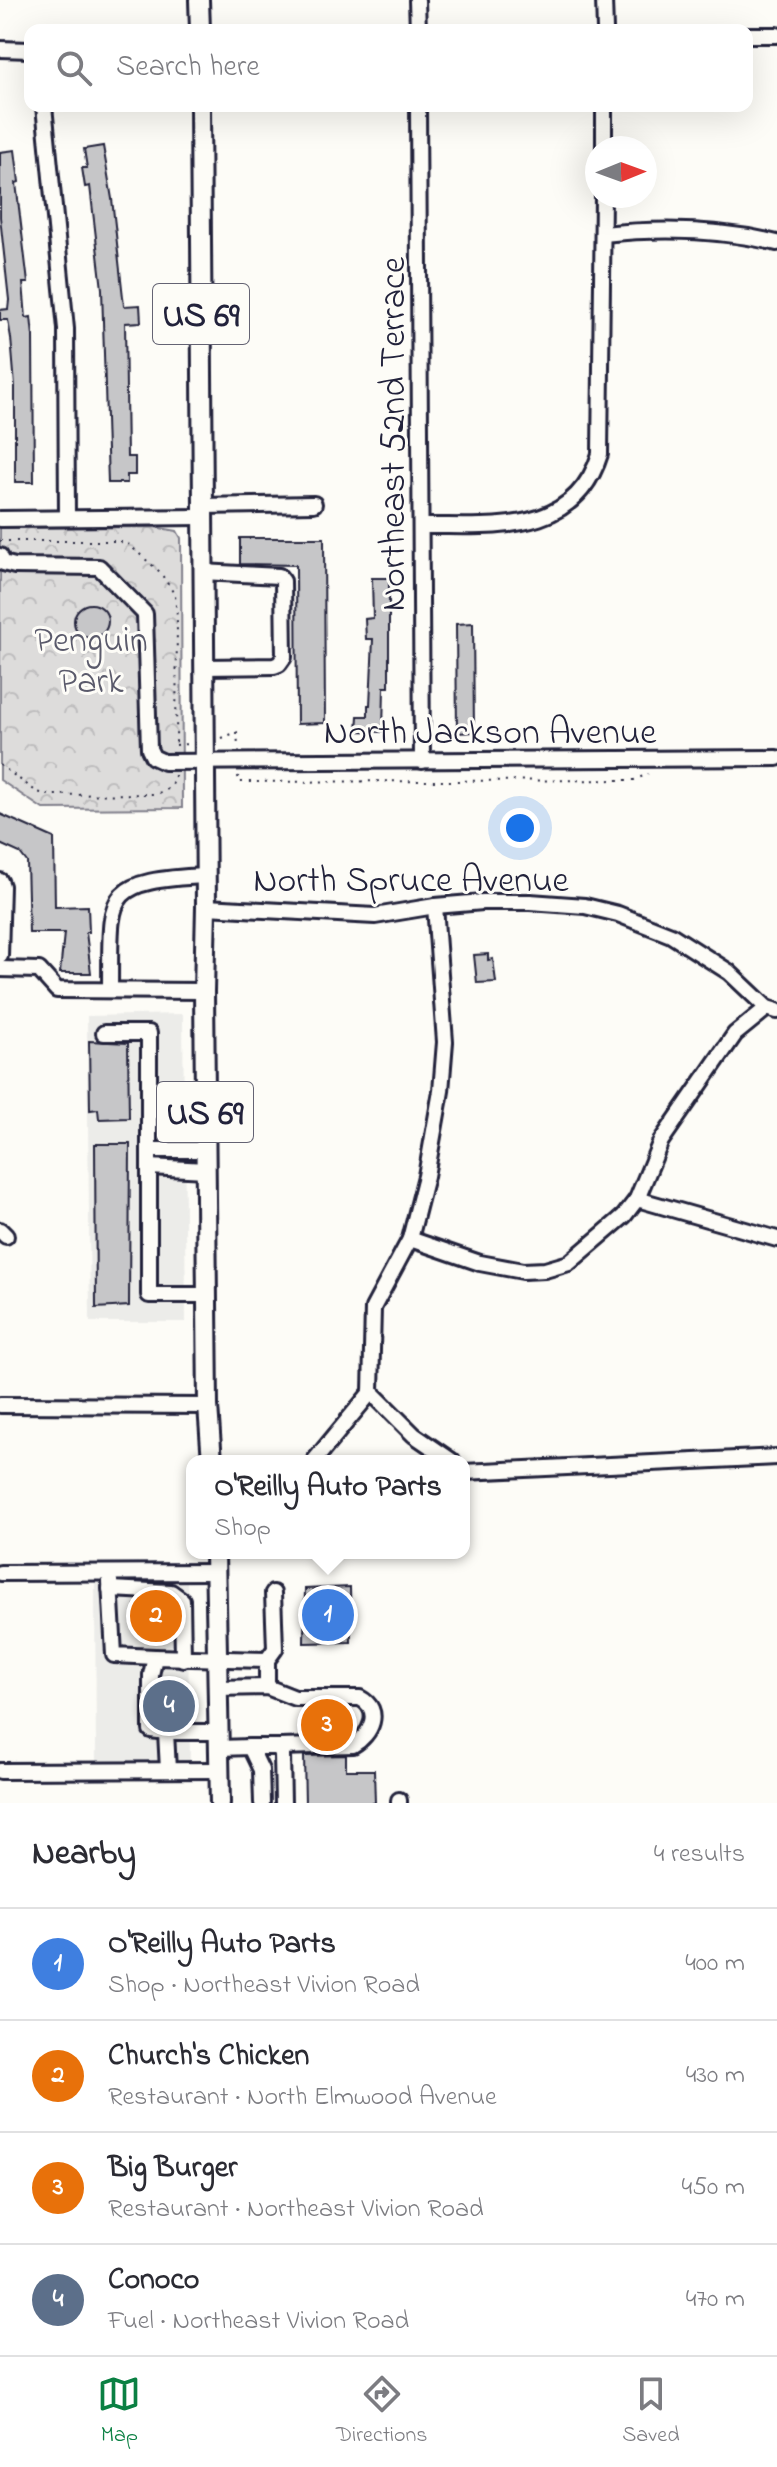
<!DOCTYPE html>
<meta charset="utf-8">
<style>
body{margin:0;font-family:"Indie Flower",sans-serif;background:#f2f2f3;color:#2b2b33}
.compass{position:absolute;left:585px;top:136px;width:72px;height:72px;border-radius:50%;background:#fff;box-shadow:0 8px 32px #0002;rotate:89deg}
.you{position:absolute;left:520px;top:828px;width:28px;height:28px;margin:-20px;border:6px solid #fff;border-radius:50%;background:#1a73e8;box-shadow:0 0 0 12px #1a73e833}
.badge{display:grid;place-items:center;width:52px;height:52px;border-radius:50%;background:#0b8043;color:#fff;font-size:26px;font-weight:700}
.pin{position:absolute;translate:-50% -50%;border:4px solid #fff;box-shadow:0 2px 8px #0006}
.popup{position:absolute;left:186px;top:1455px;width:284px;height:104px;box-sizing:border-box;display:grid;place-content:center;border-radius:16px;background:#fff;filter:drop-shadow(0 2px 6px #0005);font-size:26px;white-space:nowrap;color:#7c7c81}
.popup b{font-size:30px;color:#2b2b33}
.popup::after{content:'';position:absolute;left:50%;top:100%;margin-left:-16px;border:16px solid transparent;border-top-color:#fff}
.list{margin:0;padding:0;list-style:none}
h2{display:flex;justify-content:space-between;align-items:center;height:104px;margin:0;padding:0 32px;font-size:34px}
h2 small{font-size:26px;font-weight:400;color:#7c7c81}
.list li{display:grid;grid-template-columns:52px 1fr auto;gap:24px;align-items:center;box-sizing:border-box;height:112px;padding:0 32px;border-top:2px solid #e1e1e2}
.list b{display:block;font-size:30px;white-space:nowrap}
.list p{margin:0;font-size:26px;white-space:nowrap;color:#7c7c81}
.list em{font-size:26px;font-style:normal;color:#7c7c81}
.icon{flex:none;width:44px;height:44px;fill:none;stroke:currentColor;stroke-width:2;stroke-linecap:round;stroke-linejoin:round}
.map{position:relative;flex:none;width:777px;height:1803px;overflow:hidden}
.search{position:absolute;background:#fff;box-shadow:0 8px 32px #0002;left:24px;right:24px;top:24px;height:88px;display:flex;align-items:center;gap:20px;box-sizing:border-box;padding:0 28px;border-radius:16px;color:#7c7c81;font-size:30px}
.sheet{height:552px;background:#fff}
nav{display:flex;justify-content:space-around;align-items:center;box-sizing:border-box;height:112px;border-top:2px solid #e1e1e2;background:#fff;font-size:22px;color:#7c7c81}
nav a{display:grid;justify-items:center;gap:4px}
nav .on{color:#0b8043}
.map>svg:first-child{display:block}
</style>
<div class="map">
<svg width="777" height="1803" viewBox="0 0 777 1803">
<defs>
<pattern id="forest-crowns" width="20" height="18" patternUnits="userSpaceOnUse" patternTransform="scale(2)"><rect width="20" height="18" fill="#dddcdb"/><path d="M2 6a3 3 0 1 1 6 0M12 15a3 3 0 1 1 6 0" fill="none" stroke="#bdbcbd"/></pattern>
</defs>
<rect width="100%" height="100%" fill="#fdfcf7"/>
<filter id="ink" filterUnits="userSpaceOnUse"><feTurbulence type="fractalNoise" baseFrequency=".0125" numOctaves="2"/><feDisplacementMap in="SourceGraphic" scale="16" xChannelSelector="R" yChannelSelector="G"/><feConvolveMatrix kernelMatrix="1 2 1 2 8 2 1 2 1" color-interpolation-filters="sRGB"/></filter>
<g filter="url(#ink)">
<!-- built -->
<g fill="#ecece9">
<polygon points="183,1014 186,1322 90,1322 87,1016"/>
<polygon points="95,1577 187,1578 190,1762 96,1763"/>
</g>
<!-- forest -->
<polygon fill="url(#forest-crowns)" stroke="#807f8b" stroke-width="2" points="154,527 177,531 181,538 182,808 43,809 0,780 0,528"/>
<!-- building -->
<g fill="#c6c6c8" stroke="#22223b" stroke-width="2">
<polygon points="103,146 112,199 124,306 140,305 141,322 125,323 127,457 135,457 135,475 127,475 127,483 108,483 102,289 90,186 85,187 82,168 87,168 84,149"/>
<polygon points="15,150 19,182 16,183 28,283 23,283 26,318 31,317 33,336 34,482 15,482 15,386 11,338 8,320 0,320 0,310 8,309 9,300 0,217 0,152"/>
<polygon points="240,538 324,538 325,723 297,724 296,565 240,564"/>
<polygon points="372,578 389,578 389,687 384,687 383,732 357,731 358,716 368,716 368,705 370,705 373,639 366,639 365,619 373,618"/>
<circle cx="91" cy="621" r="17"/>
<polygon points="473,623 474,732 457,733 456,624"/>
<polygon points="0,814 54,838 55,907 88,906 89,932 86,932 91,973 60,973 64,933 29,933 27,862 20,853 0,844"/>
<polygon points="488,954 488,960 493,959 496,982 477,983 474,955"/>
<polygon points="89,1041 128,1043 129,1118 99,1119 98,1109 90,1110"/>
<polygon points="95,1144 130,1144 129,1306 96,1308"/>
<polygon points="350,1587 351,1642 304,1643 305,1589"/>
<polygon points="135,1605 171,1605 172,1626 135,1626"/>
<polygon points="184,1690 183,1720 161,1720 161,1691"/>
<polygon points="335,1716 335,1719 352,1719 352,1730 345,1730 345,1735 303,1736 303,1717"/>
<polygon points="346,1755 346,1770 374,1770 375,1803 305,1803 304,1756"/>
</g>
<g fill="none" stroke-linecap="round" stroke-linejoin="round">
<!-- minor casing -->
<g stroke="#22223b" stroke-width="20">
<g id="minor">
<polyline points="417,0 418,30"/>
<polyline points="604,0 605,30"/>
<polyline points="747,35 777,35"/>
<polyline points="0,49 30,50"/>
<polyline points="44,106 66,329 67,518"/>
<polyline points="418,106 422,761"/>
<polyline points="604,148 604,106"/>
<path d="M603,234C661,228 720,229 777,243"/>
<polyline points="202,506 314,504"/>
<polyline points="0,519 202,517"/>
<path d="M421,526C491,525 574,538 600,454L603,196"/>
<polyline points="0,556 3,563 15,566 99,567 145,614 149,749 153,757 164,762 777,758"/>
<polyline points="202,572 279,576 283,581 284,657 279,664 274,666 203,667"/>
<polyline points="0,881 2,886 0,956"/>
<polyline points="206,907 375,916 435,906 483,902 530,902 585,906 618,914 671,935 729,972 767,1008 777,1011"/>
<polyline points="0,969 39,970 57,990 204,991"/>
<path d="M110,990C111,895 101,881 205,876"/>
<polyline points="104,1033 149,1033 149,1295 207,1295"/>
<polyline points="149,1150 205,1150"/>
<polyline points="149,1167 206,1170"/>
<polyline points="637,1199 777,1239"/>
<polyline points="0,1230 6,1236"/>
<polyline points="410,1239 480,1263 523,1271 545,1270 569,1263 624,1216 637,1199 661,1141 735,1034 767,1008"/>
<polyline points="371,1392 414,1435 452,1461"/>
<polyline points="0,1405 208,1406"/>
<polyline points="314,1461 371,1392 373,1308 410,1239 426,1176 441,1091 445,1042 435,906"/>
<polyline points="464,1472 777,1457"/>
<polyline points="0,1573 215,1572"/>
<polyline points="110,1581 114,1655 155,1657"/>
<polyline points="110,1589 171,1592 182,1600 183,1659"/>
<polyline points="267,1660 275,1649 273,1593"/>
<path d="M217,1688L267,1687L295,1698H360C383,1710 371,1735 353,1745L279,1747"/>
<polyline points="166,1732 151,1730 151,1675 155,1657 267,1660 267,1687"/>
<polyline points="250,1747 279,1747 282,1754 283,1803"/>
<polyline points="220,1748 250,1747 261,1770 262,1803"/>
<polyline points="168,1770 166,1732 219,1732"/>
<polyline points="0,1771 219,1770"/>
<polyline points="399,1800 399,1803"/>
</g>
</g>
<!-- major casing -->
<g stroke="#22223b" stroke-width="24">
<g id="major">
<polyline points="199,0 200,30"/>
<polyline points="200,106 206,907 204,991 208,1406 212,1461"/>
<polyline points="215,1553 220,1803"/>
</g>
</g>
<!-- path -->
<g stroke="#22223b" stroke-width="2" stroke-dasharray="2 6" stroke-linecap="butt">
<polyline points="0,541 115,541 127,543 160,572 175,595 177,618 176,745"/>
<polyline points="222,738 237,732 238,745"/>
<polyline points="176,745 188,744"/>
<path d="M0,765L37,792L49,795L153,794C165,792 174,788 175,775"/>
<polyline points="238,776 239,782 634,780 648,774"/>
</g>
<!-- minor -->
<use href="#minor" stroke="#fdfcf7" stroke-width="14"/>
<!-- major -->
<use href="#major" stroke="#fdfcf7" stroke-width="18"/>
</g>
</g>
<g text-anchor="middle" stroke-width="6" stroke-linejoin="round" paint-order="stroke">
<!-- shield labels -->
<g fill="#fdfcf7" stroke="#646373" stroke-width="2">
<rect x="153" y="284" width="96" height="60" rx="6"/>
<rect x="157" y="1082" width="96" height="60" rx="6"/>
</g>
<g font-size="34" font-weight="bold" fill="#22223b">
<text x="201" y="326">US 69</text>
<text x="205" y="1124">US 69</text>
</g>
<!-- street labels -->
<g font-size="36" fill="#22223b" stroke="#fdfcf7">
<text transform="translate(391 434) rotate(-90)" y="13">Northeast 52nd Terrace</text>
<text x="490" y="743">North Jackson Avenue</text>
<text x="411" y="891">North Spruce Avenue</text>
</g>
<!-- park labels -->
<g font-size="36" fill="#5a5a6b" stroke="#fdfcf7">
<text x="91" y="651">Penguin<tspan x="91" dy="41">Park</tspan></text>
</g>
</g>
</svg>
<svg class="compass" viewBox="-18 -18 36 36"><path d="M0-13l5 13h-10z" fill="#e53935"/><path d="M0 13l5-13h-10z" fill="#7c7c81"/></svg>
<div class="you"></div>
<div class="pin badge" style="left:328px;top:1615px;background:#3f7fe0">1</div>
<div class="popup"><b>O'Reilly Auto Parts</b>Shop</div>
<div class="pin badge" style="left:156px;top:1616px;background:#e8710a">2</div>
<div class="pin badge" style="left:327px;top:1725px;background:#e8710a">3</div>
<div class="pin badge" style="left:169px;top:1706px;background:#5c6f8a">4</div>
<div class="search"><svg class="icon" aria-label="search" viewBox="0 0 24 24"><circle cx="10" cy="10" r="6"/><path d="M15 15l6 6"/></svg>Search here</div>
</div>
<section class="sheet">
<h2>Nearby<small>4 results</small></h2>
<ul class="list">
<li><span class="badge" style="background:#3f7fe0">1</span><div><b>O'Reilly Auto Parts</b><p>Shop · Northeast Vivion Road</p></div><em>400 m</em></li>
<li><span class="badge" style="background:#e8710a">2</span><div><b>Church's Chicken</b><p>Restaurant · North Elmwood Avenue</p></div><em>430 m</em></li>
<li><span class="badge" style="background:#e8710a">3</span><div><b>Big Burger</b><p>Restaurant · Northeast Vivion Road</p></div><em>450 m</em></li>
<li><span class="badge" style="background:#5c6f8a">4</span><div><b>Conoco</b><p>Fuel · Northeast Vivion Road</p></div><em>470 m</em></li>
</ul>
</section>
<nav>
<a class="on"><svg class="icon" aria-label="map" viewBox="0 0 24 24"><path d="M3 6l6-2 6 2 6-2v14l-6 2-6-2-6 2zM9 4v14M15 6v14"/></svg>Map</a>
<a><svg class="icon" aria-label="directions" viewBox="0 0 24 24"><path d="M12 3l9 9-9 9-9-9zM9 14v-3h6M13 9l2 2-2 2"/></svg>Directions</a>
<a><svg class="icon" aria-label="saved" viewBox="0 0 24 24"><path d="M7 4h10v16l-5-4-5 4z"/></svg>Saved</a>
</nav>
